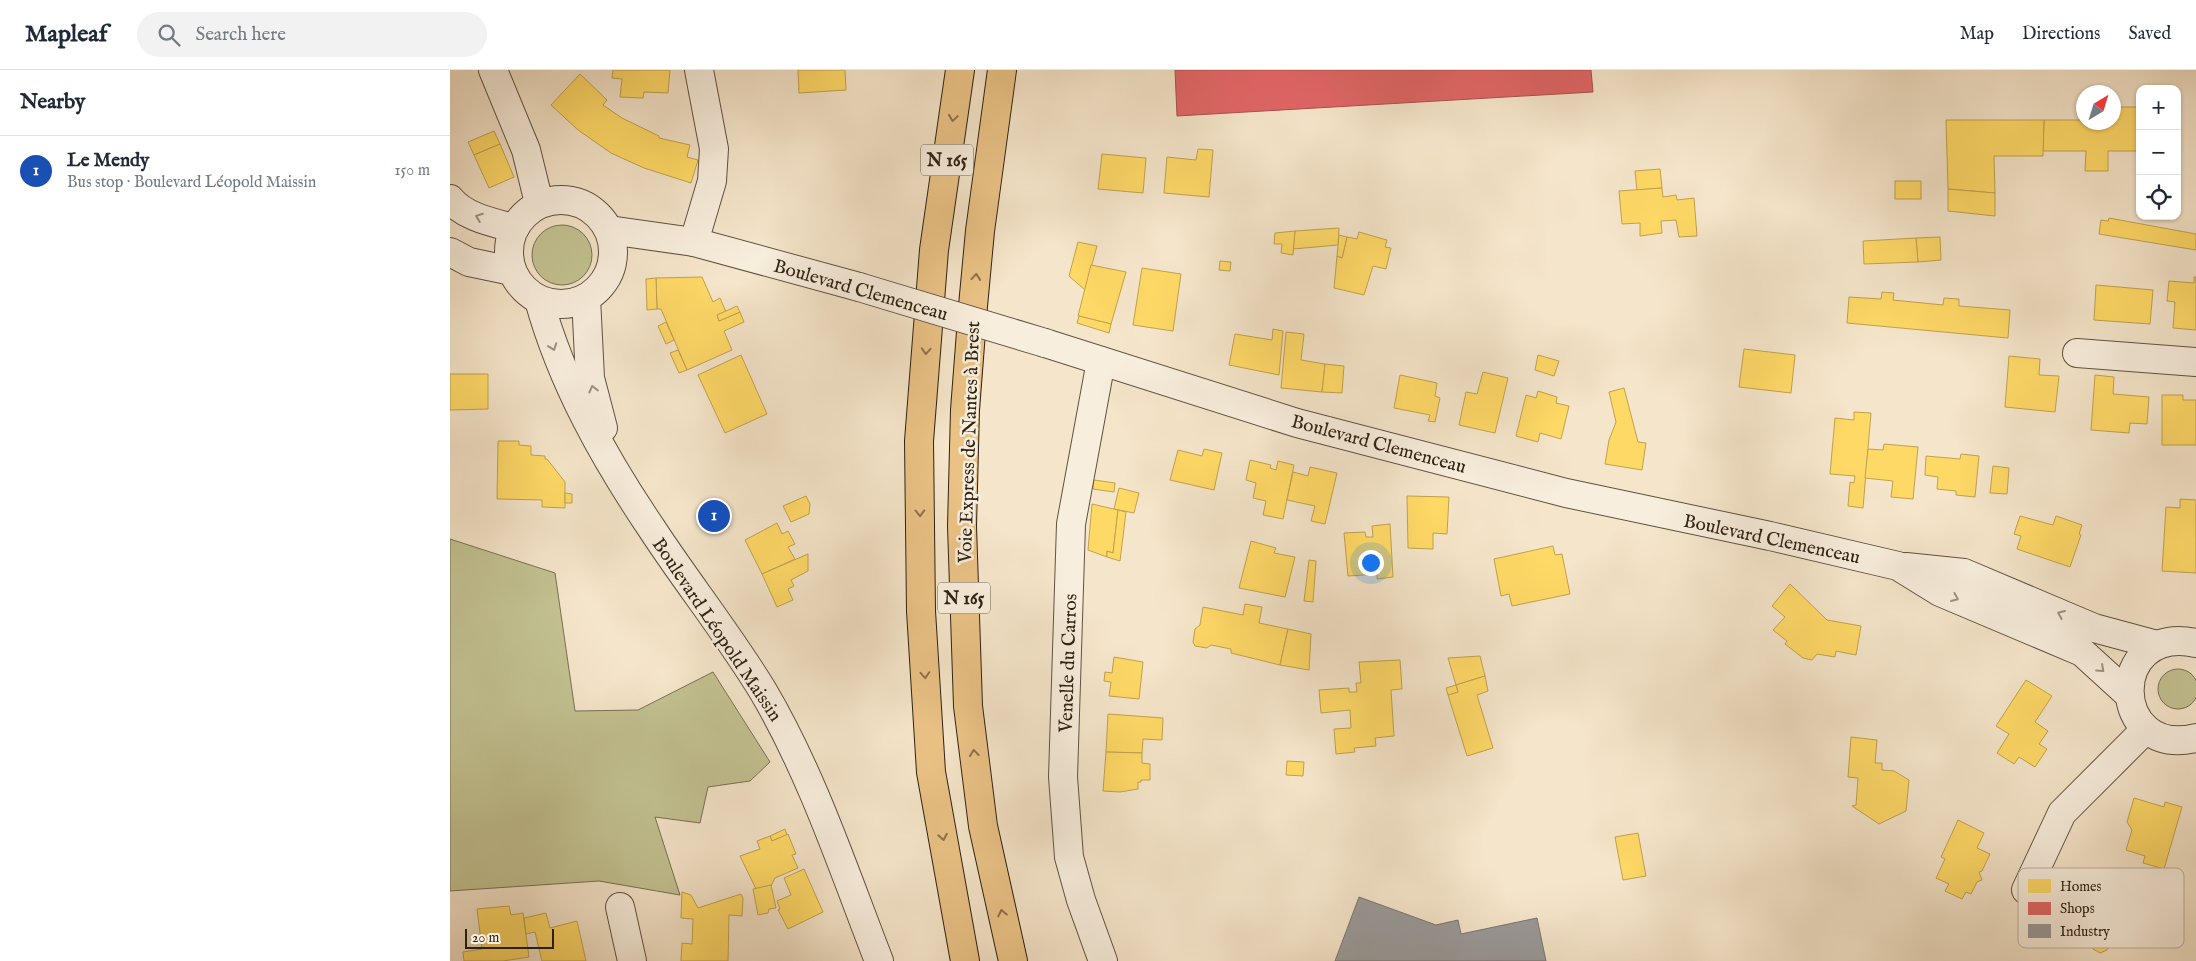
<!DOCTYPE html>
<meta charset="utf-8">
<style>
body{margin:0;font-family:"IM FELL English",serif;background:#f2f2f3;color:#1f2937}
.controls{position:absolute;right:15px;top:15px;display:grid;overflow:hidden;border-radius:10px;box-shadow:0 1px 4px #0004}
.controls button{width:45px;height:45px;display:grid;place-items:center;padding:0;border:0;border-bottom:1px solid #e0e1e3;background:#fff;color:#1f2937;font:25px sans-serif}
.compass{position:absolute;left:1626px;top:15px;width:45px;height:45px;border-radius:50%;background:#fff;box-shadow:0 1px 4px #0004;rotate:38deg}
.scale{position:absolute;left:15px;bottom:12px;width:89px;box-sizing:border-box;padding-left:5px;border:2px solid #2e2113;border-top:0;font-size:14px;line-height:18px;white-space:nowrap;color:#2e2113;-webkit-text-stroke:4px #f8eedd;paint-order:stroke}
.you{position:absolute;left:920px;top:492px;width:18px;height:18px;margin:-12px;border:4px solid #fff;border-radius:50%;background:#1a73e8;box-shadow:0 0 0 8px #1a73e833}
.badge{display:grid;place-items:center;width:32px;height:32px;border-radius:50%;background:#0b8043;color:#fff;font-size:16px;font-weight:700}
.pin{position:absolute;translate:-50% -50%;border:2px solid #fff;box-shadow:0 1px 5px #0006}
.list{margin:0;padding:0;list-style:none}
h2{display:flex;justify-content:space-between;align-items:center;height:65px;margin:0;padding:0 20px;font-size:21px}
h2 small{font-size:16px;font-weight:400;color:#747a83}
.list li{display:grid;grid-template-columns:32px 1fr auto;gap:15px;align-items:center;box-sizing:border-box;height:70px;padding:0 20px;border-top:1px solid #e0e1e3}
.list b{display:block;font-size:19px;white-space:nowrap}
.list p{margin:0;font-size:16px;white-space:nowrap;color:#747a83}
.list em{font-size:16px;font-style:normal;color:#747a83}
.icon{flex:none;width:28px;height:28px;fill:none;stroke:currentColor;stroke-width:2;stroke-linecap:round;stroke-linejoin:round}
.map{position:relative;flex:none;width:1746px;height:891px;overflow:hidden}
header{display:flex;align-items:center;gap:30px;box-sizing:border-box;height:70px;padding:0 25px;background:#fff;border-bottom:1px solid #e0e1e3}
header strong{font-size:24px}
nav{display:flex;gap:28px;margin-inline-start:auto;font-size:18px}
.search{width:350px;height:45px;background:#f2f2f3;display:flex;align-items:center;gap:12px;box-sizing:border-box;padding:0 18px;border-radius:28px;color:#747a83;font-size:19px}
main{display:flex}
aside{flex:1;background:#fff}
.map>svg:first-child{display:block}
</style>
<header>
<strong>Mapleaf</strong>
<div class="search"><svg class="icon" aria-label="search" viewBox="0 0 24 24"><circle cx="10" cy="10" r="6"/><path d="M15 15l6 6"/></svg>Search here</div>
<nav><a>Map</a><a>Directions</a><a>Saved</a></nav>
</header>
<main>
<aside>
<h2>Nearby<small></small></h2>
<ul class="list">
<li><span class="badge" style="background:#1a4fb4">1</span><div><b>Le Mendy</b><p>Bus stop · Boulevard Léopold Maissin</p></div><em>150 m</em></li>
</ul>
</aside>
<div class="map">
<svg width="1746" height="891" viewBox="0 0 1746 891">
<rect width="100%" height="100%" fill="#f5e5ca"/>
<filter id="stains"><feTurbulence type="fractalNoise" baseFrequency=".004" numOctaves="4"/><feColorMatrix values="0 0 0 0 .2 0 0 0 0 .09 0 0 0 0 .02 0 0 0 .5 -.17"/></filter>
<radialGradient id="worn" r=".72"><stop offset=".6" stop-color="#630" stop-opacity="0"/><stop offset="1" stop-color="#630" stop-opacity=".3"/></radialGradient>
<!-- green -->
<g fill="#c3c292" stroke="#787252">
<circle cx="112" cy="185" r="30"/>
<polygon points="0,469 105,503 125,641 188,640 263,602 320,692 300,711 258,717 250,753 205,747 230,825 149,811 0,821"/>
<circle cx="1728" cy="619" r="20"/>
</g>
<!-- homes -->
<g fill="#ffd966" stroke="#c0a24d">
<polygon points="163,0 220,0 218,23 194,22 193,28 170,27 172,9 162,8"/>
<polygon points="348,0 395,0 396,20 349,23"/>
<polygon points="130,4 157,30 153,35 172,48 209,66 209,68 240,75 237,87 248,90 241,113 194,98 161,83 128,60 101,35"/>
<polygon points="1630,36 1634,36 1634,52 1664,52 1664,37 1690,37 1690,81 1658,81 1658,101 1635,101 1636,81 1593,81 1594,50 1630,50"/>
<polygon points="1496,50 1594,50 1593,86 1544,86 1545,123 1498,119"/>
<polygon points="44,61 50,74 24,85 18,72"/>
<polygon points="50,74 64,107 39,118 24,85"/>
<polygon points="748,79 763,80 759,127 714,123 717,87 746,90"/>
<polygon points="652,84 696,88 693,123 648,119"/>
<polygon points="1210,99 1212,118 1187,120 1185,101"/>
<rect x="1445" y="111" width="26" height="18"/>
<polygon points="1212,118 1213,127 1226,125 1227,130 1244,128 1247,166 1229,167 1226,150 1211,151 1212,163 1190,166 1190,153 1172,154 1169,121"/>
<polygon points="1498,119 1545,123 1545,146 1498,141"/>
<polygon points="1659,148 1746,164 1746,180 1649,164 1651,150 1658,151"/>
<polygon points="889,158 888,175 843,179 845,161"/>
<polygon points="845,161 843,185 831,183 832,174 824,174 825,163"/>
<polygon points="909,162 937,170 935,177 941,178 936,199 923,196 914,225 884,218 887,186 892,188 897,167 907,169"/>
<polygon points="889,165 897,167 892,188 887,186"/>
<polygon points="1490,167 1491,190 1468,192 1466,168"/>
<polygon points="1466,168 1468,192 1414,194 1413,171"/>
<polygon points="628,172 647,176 635,220 619,206"/>
<polygon points="770,191 781,192 780,201 769,200"/>
<polygon points="641,195 676,202 661,254 628,246"/>
<polygon points="692,198 731,204 723,261 683,255"/>
<polygon points="252,207 263,232 270,228 276,242 267,245 269,251 290,242 294,252 274,261 282,280 237,300 211,239 207,239 206,208"/>
<polygon points="1744,207 1746,207 1746,260 1723,258 1725,232 1717,231 1719,211 1744,213"/>
<polygon points="206,208 207,239 197,240 196,209"/>
<polygon points="1646,215 1703,220 1700,254 1644,250"/>
<polygon points="1432,222 1444,223 1443,230 1493,235 1494,228 1509,229 1509,236 1560,240 1558,268 1397,253 1399,227 1431,229"/>
<polygon points="287,236 290,242 269,251 267,245"/>
<polygon points="629,246 661,254 659,263 627,253"/>
<polygon points="216,252 224,270 216,274 208,256"/>
<polygon points="823,259 833,261 829,305 779,295 785,264 822,270"/>
<polygon points="836,262 854,264 851,290 875,294 872,322 831,318"/>
<polygon points="1294,279 1345,285 1341,323 1289,317"/>
<polygon points="228,280 237,300 229,303 220,283"/>
<polygon points="291,285 317,344 275,363 248,305"/>
<polygon points="1088,285 1109,291 1104,306 1085,300"/>
<polygon points="1559,286 1590,289 1589,305 1609,306 1605,342 1555,337"/>
<polygon points="875,294 894,296 892,323 872,322"/>
<polygon points="1033,302 1058,308 1045,363 1009,355 1016,322 1027,324"/>
<polygon points="0,304 38,304 38,339 0,340"/>
<polygon points="950,305 987,313 985,326 990,328 985,352 978,351 980,345 944,338"/>
<polygon points="1645,305 1664,307 1663,324 1699,327 1697,354 1680,353 1679,363 1641,360"/>
<polygon points="1174,318 1188,372 1196,373 1192,400 1155,394 1159,370 1166,352 1159,322"/>
<polygon points="1088,321 1107,327 1106,333 1119,336 1111,369 1090,363 1088,372 1066,366 1076,325 1086,328"/>
<polygon points="1712,325 1733,325 1733,330 1746,330 1746,375 1712,375"/>
<polygon points="1404,342 1421,343 1413,438 1398,436 1400,412 1404,413 1405,406 1380,404 1385,348 1404,350"/>
<polygon points="48,371 69,371 69,375 81,376 81,385 95,386 95,389 97,389 115,412 115,438 92,437 92,430 47,429"/>
<polygon points="1434,374 1468,377 1463,429 1441,427 1443,411 1415,408 1418,379 1433,380"/>
<polygon points="754,379 772,383 764,420 720,410 728,380 752,386"/>
<polygon points="1511,384 1529,386 1525,427 1506,425 1506,421 1487,419 1488,407 1475,405 1476,386 1510,389"/>
<polygon points="800,390 821,395 820,398 826,400 828,391 844,395 833,449 813,445 816,431 803,428 806,413 796,410"/>
<polygon points="1543,396 1559,398 1557,424 1540,423"/>
<polygon points="860,397 887,403 875,454 861,451 865,436 837,430 843,402 858,406"/>
<polygon points="644,410 665,413 664,422 643,419"/>
<polygon points="669,418 689,423 684,443 664,439"/>
<polygon points="115,423 122,424 122,433 115,433"/>
<polygon points="356,426 360,434 359,444 341,452 333,436"/>
<polygon points="957,426 999,427 997,464 983,463 983,479 958,478"/>
<polygon points="1730,429 1746,430 1746,503 1712,501 1716,437 1730,438"/>
<polygon points="642,434 668,440 663,483 657,481 657,487 638,480"/>
<polygon points="668,440 676,442 670,491 657,487 657,481 663,483"/>
<polygon points="1570,446 1603,455 1606,446 1632,455 1629,464 1631,465 1620,497 1567,479 1571,466 1564,464"/>
<polygon points="327,453 332,464 338,461 345,474 338,477 345,489 312,504 295,470"/>
<polygon points="940,454 943,507 927,509 927,504 898,506 894,463 915,462 916,467 923,467 922,456"/>
<polygon points="801,471 826,478 824,483 845,487 835,527 789,518"/>
<polygon points="1103,476 1105,485 1112,484 1120,524 1062,536 1059,524 1051,526 1044,489"/>
<polygon points="358,484 358,501 341,510 344,516 338,519 343,530 327,537 312,504"/>
<polygon points="859,490 866,491 863,532 854,531"/>
<polygon points="1340,514 1377,550 1411,556 1406,585 1386,581 1385,587 1367,584 1362,590 1353,588 1335,574 1337,571 1323,560 1335,547 1322,536"/>
<polygon points="795,534 812,537 809,553 838,559 830,595 781,583 781,579 761,575 757,578 745,576 743,572 745,559 750,555 753,537 793,545"/>
<polygon points="838,559 861,564 859,600 830,595"/>
<polygon points="1030,586 1035,606 1006,615 998,588"/>
<polygon points="664,587 693,592 689,629 659,626 661,612 654,611 655,602 662,603"/>
<polygon points="950,590 952,619 941,620 944,666 925,668 926,676 904,678 905,682 886,684 884,659 901,658 900,640 871,643 869,620 899,618 899,622 907,622 906,613 911,613 909,592"/>
<polygon points="1035,606 1038,621 1027,625 1043,678 1017,686 998,625 1008,622 1006,615"/>
<polygon points="1576,610 1602,626 1585,652 1598,661 1589,674 1597,679 1585,697 1569,687 1564,694 1547,683 1559,664 1546,656"/>
<polygon points="1006,615 1008,622 998,625 996,618"/>
<polygon points="658,644 713,648 712,670 693,669 692,683 656,682"/>
<polygon points="1401,667 1427,670 1425,693 1432,693 1432,700 1444,701 1459,710 1456,741 1429,754 1402,736 1406,735 1408,708 1398,707"/>
<polygon points="656,682 692,683 692,693 700,694 700,710 691,710 691,712 688,712 688,719 670,722 653,721"/>
<polygon points="837,691 854,692 853,706 836,705"/>
<polygon points="1684,728 1714,737 1715,732 1732,737 1714,799 1693,793 1695,786 1676,780 1682,760 1677,752"/>
<polygon points="1508,750 1534,763 1527,778 1540,784 1532,801 1529,802 1532,810 1527,812 1521,824 1516,822 1512,829 1495,821 1499,814 1486,808 1495,789 1491,787"/>
<polygon points="335,759 337,765 322,771 320,766"/>
<polygon points="1188,763 1196,806 1173,810 1165,767"/>
<polygon points="338,764 346,784 342,785 348,798 325,808 321,816 306,819 290,786 310,779 307,771 320,766 322,771"/>
<polygon points="354,799 373,842 338,859 328,840 330,839 327,831 341,825 334,808"/>
<polygon points="1654,814 1696,834 1675,878 1662,871 1657,880 1650,883 1643,879 1640,872 1642,868 1627,860 1630,853 1621,849 1630,831 1639,835 1646,831"/>
<polygon points="321,815 326,838 319,839 318,843 308,845 303,819"/>
<polygon points="232,822 241,825 248,838 291,824 293,828 292,846 279,845 278,891 231,891 232,873 242,874 243,849 231,848"/>
<polygon points="59,836 61,845 73,843 79,887 53,891 14,891 13,882 32,879 27,839"/>
<polygon points="96,843 100,858 127,851 136,891 92,891 85,862 76,864 74,848"/>
</g>
<!-- shops -->
<polygon fill="#e06666" stroke="#ab514d" points="725,0 1141,0 1143,22 727,46"/>
<!-- industry -->
<polygon fill="#999" stroke="#797571" points="909,827 986,855 1008,850 1011,864 1087,848 1096,891 885,891"/>
<g fill="none" stroke-linecap="round" stroke-linejoin="round">
<!-- minor casing -->
<g stroke="#605241" stroke-width="30">
<g id="minor">
<polyline points="43,0 76,80 89,133"/>
<path d="M0,129C15,147 41,152 63,158"/>
<circle cx="111" cy="182" r="52"/>
<polyline points="159,160 244,172 409,217"/>
<polyline points="244,172 262,111 264,79 249,0"/>
<polyline points="0,182 19,192 62,201"/>
<polyline points="136,228 140,308 153,358"/>
<path d="M89,230C112,313 154,388 202,459C238,514 279,565 313,621C362,704 394,801 429,891"/>
<polyline points="595,273 847,353 1116,423 1320,466 1448,496 1490,522 1632,582 1678,624"/>
<polyline points="1627,283 1746,292"/>
<polyline points="651,291 621,454 613,707 619,787 631,830 653,891"/>
<polyline points="1456,497 1514,503 1644,558 1707,575"/>
<path d="M1746,573C1656,554 1659,689 1746,668"/>
<polyline points="1576,820 1612,743 1696,659"/>
<polyline points="170,837 182,891"/>
</g>
</g>
<!-- highway casing -->
<g stroke="#2e2113" stroke-width="30">
<g id="highway">
<polyline points="510,0 484,180 469,371 471,541 481,702 515,891"/>
<polyline points="552,0 530,161 523,236 515,340 512,456 518,636 533,756 563,891"/>
</g>
</g>
<!-- minor -->
<use href="#minor" stroke="#f8eedd" stroke-width="28"/>
<!-- highway -->
<use href="#highway" stroke="#eac285" stroke-width="28"/>
<!-- minor-bridge casing -->
<g stroke="#605241" stroke-width="30" stroke-linecap="butt">
<polyline id="minor-bridge" points="409,217 595,273"/>
</g>
<!-- minor-bridge -->
<use href="#minor-bridge" stroke="#f8eedd" stroke-width="28"/>
</g>
<!-- one-way arrows -->
<defs><path id="oneway-chevron" d="M-2-3.5L2.5 0L-2 3.5" fill="none" stroke-width="1.6" stroke-linecap="round" stroke-linejoin="round" transform="scale(1.25)"/></defs>
<g stroke="#8c724c">
<use href="#oneway-chevron" transform="translate(503 48) rotate(98)"/>
<use href="#oneway-chevron" transform="translate(526 207) rotate(-85)"/>
<use href="#oneway-chevron" transform="translate(476 281) rotate(94)"/>
<use href="#oneway-chevron" transform="translate(470 443) rotate(89)"/>
<use href="#oneway-chevron" transform="translate(475 605) rotate(86)"/>
<use href="#oneway-chevron" transform="translate(524 683) rotate(-97)"/>
<use href="#oneway-chevron" transform="translate(493 767) rotate(80)"/>
<use href="#oneway-chevron" transform="translate(552 843) rotate(-102)"/>
</g>
<g stroke="#9d9282">
<use href="#oneway-chevron" transform="translate(29 147) rotate(-159)"/>
<use href="#oneway-chevron" transform="translate(103 277) rotate(70)"/>
<use href="#oneway-chevron" transform="translate(143 319) rotate(-104)"/>
<use href="#oneway-chevron" transform="translate(1505 528) rotate(23)"/>
<use href="#oneway-chevron" transform="translate(1611 544) rotate(-157)"/>
<use href="#oneway-chevron" transform="translate(1651 599) rotate(42)"/>
</g>
<g text-anchor="middle" stroke-width="5" stroke-linejoin="round" paint-order="stroke">
<!-- shield labels -->
<g fill="#f8eedd" stroke="#6b5e50" stroke-width="1">
<rect x="471" y="74.5" width="52" height="31" rx="4"/>
<rect x="488" y="512.5" width="52" height="31" rx="4"/>
</g>
<g font-size="18" font-weight="bold" fill="#2e2113">
<text x="497" y="96">N 165</text>
<text x="514" y="534">N 165</text>
</g>
<!-- street labels -->
<g font-size="19" fill="#2e2113" stroke="#f8eedd">
<text transform="translate(411 219) rotate(16)" y="7">Boulevard Clemenceau</text>
<text transform="translate(518 372) rotate(-88)" y="7">Voie Express de Nantes à Brest</text>
<text transform="translate(929 373) rotate(15)" y="7">Boulevard Clemenceau</text>
<text transform="translate(1322 468) rotate(12)" y="7">Boulevard Clemenceau</text>
<text transform="translate(268 559) rotate(56)" y="7">Boulevard Léopold Maissin</text>
<text transform="translate(617 593) rotate(-88)" y="7">Venelle du Carros</text>
</g>
</g>
<!-- legend -->
<rect x="1568" y="798" width="166" height="80" rx="8" fill="#f8eedd" stroke="#bbb0a0" stroke-width="1"/>
<rect x="1578" y="809" width="23" height="14" fill="#ffd966"/>
<rect x="1578" y="832" width="23" height="13" fill="#e06666"/>
<rect x="1578" y="854" width="23" height="14" fill="#999"/>
<g font-size="14" fill="#2e2113">
<text x="1610" y="821">Homes</text>
<text x="1610" y="843">Shops</text>
<text x="1610" y="866">Industry</text>
</g>
<rect width="100%" height="100%" filter="url(#stains)"/>
<rect width="100%" height="100%" fill="url(#worn)"/>
</svg>
<div class="controls">
<button>+</button>
<button>−</button>
<button><svg class="icon" aria-label="locate" viewBox="0 0 24 24"><circle cx="12" cy="12" r="6"/><path d="M12 2v4M12 18v4M2 12h4M18 12h4"/></svg></button>
</div>
<svg class="compass" viewBox="-18 -18 36 36"><path d="M0-13l5 13h-10z" fill="#e53935"/><path d="M0 13l5-13h-10z" fill="#747a83"/></svg>
<div class="scale">20 m</div>
<div class="you"></div>
<div class="pin badge" style="left:264px;top:446px;background:#1a4fb4">1</div>
</div>
</main>
